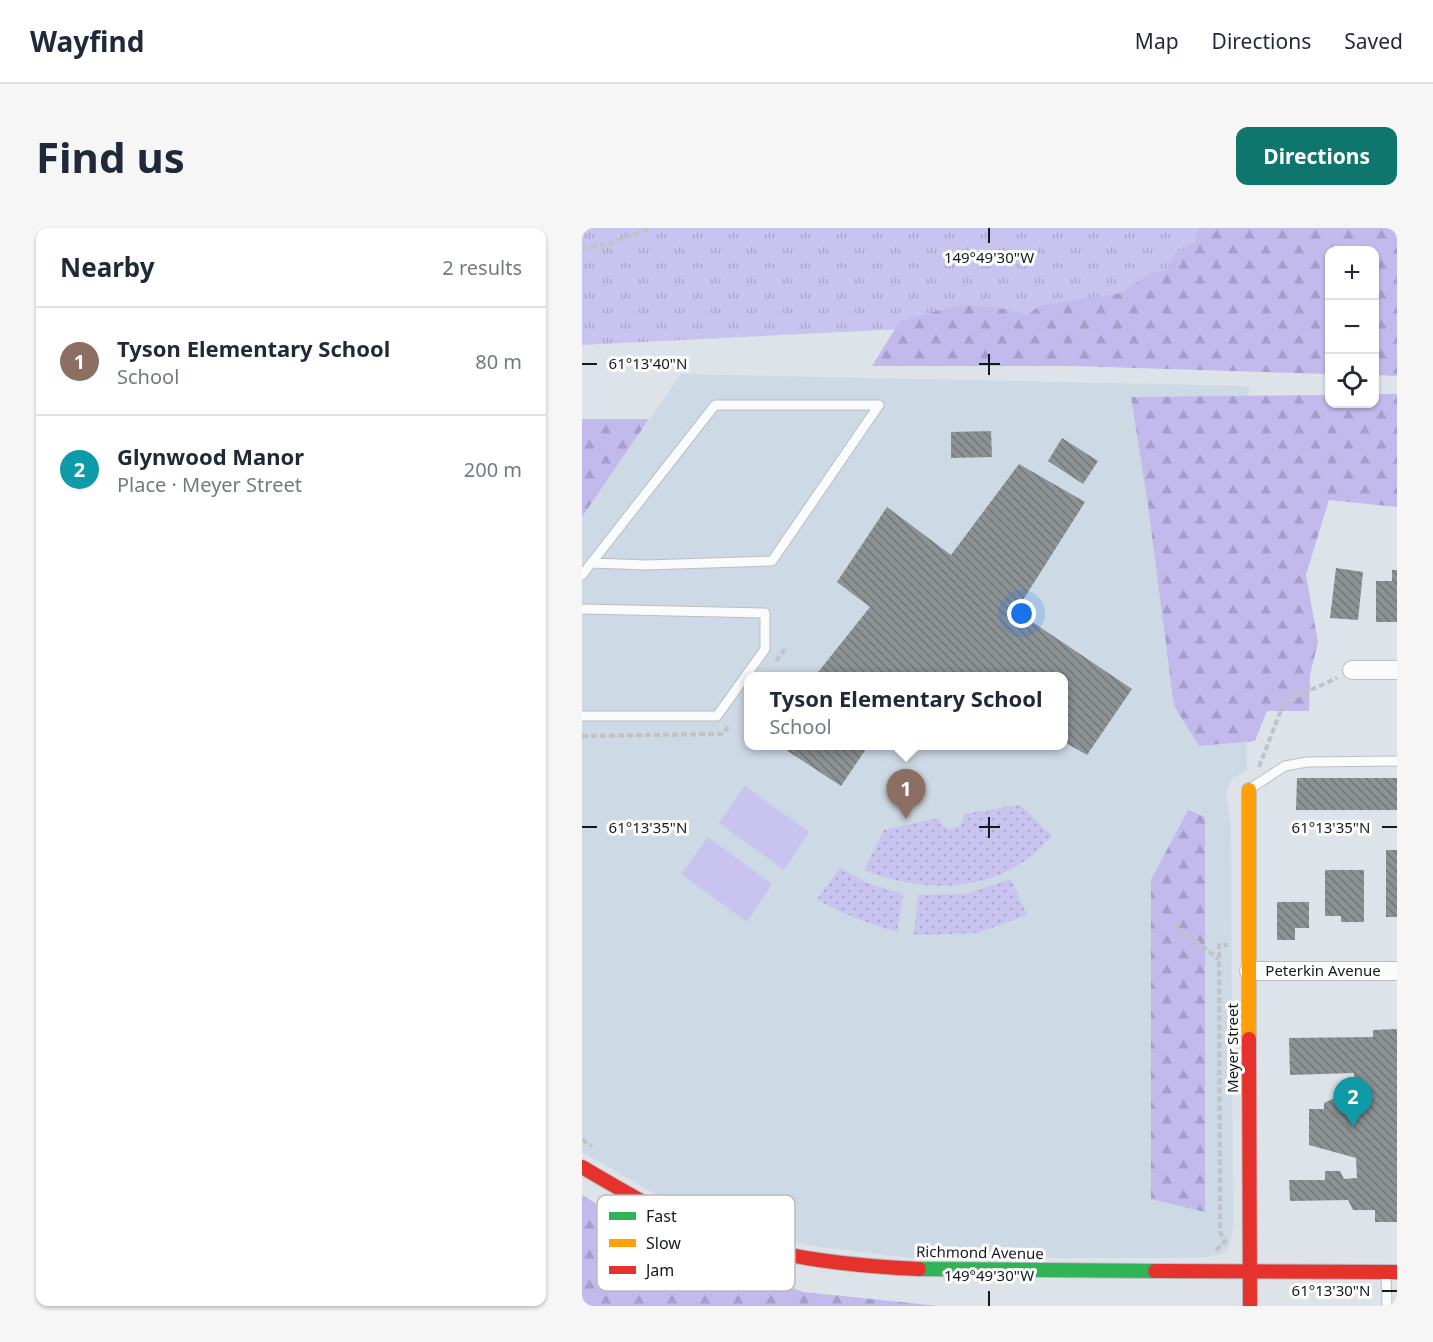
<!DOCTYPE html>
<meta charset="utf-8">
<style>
body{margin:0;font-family:"Noto Sans",sans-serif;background:#f6f6f7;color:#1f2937}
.controls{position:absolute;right:18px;top:18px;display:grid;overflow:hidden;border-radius:12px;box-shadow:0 2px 4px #0004}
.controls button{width:54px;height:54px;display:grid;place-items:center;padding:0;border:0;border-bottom:2px solid #e0e1e3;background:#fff;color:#1f2937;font:30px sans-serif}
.you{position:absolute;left:440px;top:386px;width:21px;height:21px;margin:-15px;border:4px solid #fff;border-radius:50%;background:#1a73e8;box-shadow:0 0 0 9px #1a73e833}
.badge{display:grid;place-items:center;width:39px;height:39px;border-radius:50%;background:#0f766e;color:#fff;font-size:20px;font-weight:700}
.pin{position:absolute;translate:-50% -50px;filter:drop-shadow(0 2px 3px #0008)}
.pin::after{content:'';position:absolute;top:32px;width:21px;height:18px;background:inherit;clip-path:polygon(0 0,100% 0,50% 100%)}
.popup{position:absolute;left:162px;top:444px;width:324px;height:78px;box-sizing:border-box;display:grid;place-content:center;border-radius:12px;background:#fff;filter:drop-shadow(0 2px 4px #0005);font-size:20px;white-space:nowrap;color:#747a83}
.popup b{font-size:22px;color:#1f2937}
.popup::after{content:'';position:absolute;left:50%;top:100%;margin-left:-12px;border:12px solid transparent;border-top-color:#fff}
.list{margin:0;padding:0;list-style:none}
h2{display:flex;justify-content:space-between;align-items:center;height:78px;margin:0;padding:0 24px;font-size:26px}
h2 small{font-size:20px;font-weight:400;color:#747a83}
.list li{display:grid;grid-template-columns:39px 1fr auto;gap:18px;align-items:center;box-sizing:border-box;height:108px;padding:0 24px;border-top:2px solid #e0e1e3}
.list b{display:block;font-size:22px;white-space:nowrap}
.list p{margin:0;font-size:20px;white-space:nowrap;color:#747a83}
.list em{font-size:20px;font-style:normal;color:#747a83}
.icon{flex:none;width:33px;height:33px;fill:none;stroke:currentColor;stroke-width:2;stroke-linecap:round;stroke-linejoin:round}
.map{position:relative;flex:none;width:815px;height:1078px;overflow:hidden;border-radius:12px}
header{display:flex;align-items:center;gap:36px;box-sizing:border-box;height:84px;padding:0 30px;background:#fff;border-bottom:2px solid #e0e1e3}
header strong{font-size:28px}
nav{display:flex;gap:33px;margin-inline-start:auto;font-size:21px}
.intro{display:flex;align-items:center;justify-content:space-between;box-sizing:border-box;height:144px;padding:0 36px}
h1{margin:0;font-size:42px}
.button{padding:15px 27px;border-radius:12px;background:#0f766e;color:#fff;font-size:21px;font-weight:700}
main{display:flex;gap:36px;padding:0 36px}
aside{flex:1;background:#fff;border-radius:12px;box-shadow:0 2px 4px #0004}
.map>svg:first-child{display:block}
</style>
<header>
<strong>Wayfind</strong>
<nav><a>Map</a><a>Directions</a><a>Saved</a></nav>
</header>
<div class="intro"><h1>Find us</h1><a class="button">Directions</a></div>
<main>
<aside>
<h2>Nearby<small>2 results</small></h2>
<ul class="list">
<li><span class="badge" style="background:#8d6e63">1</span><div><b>Tyson Elementary School</b><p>School</p></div><em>80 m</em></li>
<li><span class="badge" style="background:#0f9aa8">2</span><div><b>Glynwood Manor</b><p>Place · Meyer Street</p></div><em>200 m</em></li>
</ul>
</aside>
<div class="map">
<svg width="815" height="1078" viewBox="0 0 815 1078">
<defs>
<pattern id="grass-tufts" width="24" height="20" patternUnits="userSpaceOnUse" patternTransform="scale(1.5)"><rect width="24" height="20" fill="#c9c3ef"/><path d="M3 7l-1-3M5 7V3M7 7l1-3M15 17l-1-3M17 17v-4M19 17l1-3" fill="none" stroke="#aca7cc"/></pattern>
<pattern id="forest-firs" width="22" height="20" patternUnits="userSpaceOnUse" patternTransform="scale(1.5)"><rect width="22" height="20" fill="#c2b9ec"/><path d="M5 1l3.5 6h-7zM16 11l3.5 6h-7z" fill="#a69eca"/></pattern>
<pattern id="park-dots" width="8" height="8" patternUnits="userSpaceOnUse" patternTransform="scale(1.5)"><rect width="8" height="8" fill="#c9c3ef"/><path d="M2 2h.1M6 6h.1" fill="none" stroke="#aca7cc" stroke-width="1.8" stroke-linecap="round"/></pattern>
<pattern id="building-back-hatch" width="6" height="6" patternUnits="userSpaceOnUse" patternTransform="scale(1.5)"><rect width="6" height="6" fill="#8d9295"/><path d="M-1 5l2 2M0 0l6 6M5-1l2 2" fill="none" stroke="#727679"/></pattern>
</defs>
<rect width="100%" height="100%" fill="#dde3e9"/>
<!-- built -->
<path fill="#cdd9e4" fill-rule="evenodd" d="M99,146L667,158L665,542L650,550L644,566L649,598L651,998L647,1019L640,1026L629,1029L576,1030H331L230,1018L175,1006L75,967L0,924V289ZM166,448H482V518H166Z"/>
<!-- grass -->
<polygon fill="url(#grass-tufts)" points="0,0 653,0 521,91 0,117"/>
<!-- forest -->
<g fill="url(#forest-firs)">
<polygon points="616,0 815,0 815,148 793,147 792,22 748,22 747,146 491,138 290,138 318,93 378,77 416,80 445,87 458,78 539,65 569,45 582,43 588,37 593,25 613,15"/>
<polygon points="793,166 815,166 815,279 747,272 724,347 736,414 728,447 727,483 685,483 673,513 617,518 592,478 566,277 549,169 747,167 748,176 792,176"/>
<polygon points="0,191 67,191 0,289"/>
<polygon points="606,582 623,589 623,984 569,971 569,652"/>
<polygon points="0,967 88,1020 222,1064 357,1078 0,1078"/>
</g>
<!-- park -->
<g fill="url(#park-dots)">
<path d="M438,577L470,608C460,618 450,629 438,636C391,666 331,662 282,642L302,602L356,590L361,598L368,601L379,598L382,586Z"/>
<path d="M258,640L283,654L321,666L315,704C287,695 261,687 235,671Z"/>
<polygon points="429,651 445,687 395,705 332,707 336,667 383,666"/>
</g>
<!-- pitch -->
<g fill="#c9c3ef">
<polygon points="163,558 227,604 202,642 137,595"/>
<polygon points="126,609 190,656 165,694 99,646"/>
</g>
<!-- building -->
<g fill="url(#building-back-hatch)">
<polygon points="409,203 410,229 369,230 369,204"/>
<polygon points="480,210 516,233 501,256 466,233"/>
<polygon points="437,236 503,274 434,383 550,461 505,527 482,514 482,448 233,448 288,379 255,354 305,279 369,327"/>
<polygon points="754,340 781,344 776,392 748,390"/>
<polygon points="810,342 815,342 815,394 794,394 794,353 810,353"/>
<polygon points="198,518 286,518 259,558"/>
<polygon points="715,550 815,550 815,582 714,582"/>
<rect x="804" y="622" width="11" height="67"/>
<polygon points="743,642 782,642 782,694 759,694 759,688 743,688"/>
<polygon points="695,674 727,674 727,700 713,700 713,712 695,712"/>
<polygon points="815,801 815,994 793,994 793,982 771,982 766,972 708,973 707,952 743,952 743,943 758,943 762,951 775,950 774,930 727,917 727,881 742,881 742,875 772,861 772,845 708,847 707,810 791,809 791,802"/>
</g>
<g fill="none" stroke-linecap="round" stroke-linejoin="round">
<!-- lane casing -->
<g stroke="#babfc3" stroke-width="11">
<g id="lane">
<polyline points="0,347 133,177 297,177 190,333 64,337 10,335"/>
<polyline points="0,381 183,385 183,421 135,488 0,488"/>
<polyline points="669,560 703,538 725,534 815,533"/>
<polyline points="804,1046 805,1078"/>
</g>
</g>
<!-- street casing -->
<g stroke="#babfc3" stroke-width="20">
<g id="street">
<polyline points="770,442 815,442"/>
<polyline points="667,743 815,743"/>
</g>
</g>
<!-- fast casing -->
<g stroke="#babfc3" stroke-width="16">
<polyline id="fast" points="337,1041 573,1043"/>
</g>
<!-- slow casing -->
<g stroke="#babfc3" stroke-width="16">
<polyline id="slow" points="667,562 667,811"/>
</g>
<!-- jam casing -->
<g stroke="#babfc3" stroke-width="16">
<g id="jam">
<polyline points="667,811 668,1078"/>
<path d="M0,939C46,966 92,994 143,1010C206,1031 271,1038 337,1041"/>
<polyline points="573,1043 815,1044"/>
</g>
</g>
<!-- path -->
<g stroke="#c0c2c4" stroke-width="4" stroke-dasharray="6 3" stroke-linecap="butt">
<polyline points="0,21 29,15 70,0"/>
<polyline points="194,433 203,421"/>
<polyline points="0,508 141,506 146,499"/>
<polyline points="677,539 702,474 755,450"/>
<polyline points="592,695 636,731"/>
<polyline points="0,912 10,918"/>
<polyline points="634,1022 643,1014 638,1004 637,717 646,717"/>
</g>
<!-- lane -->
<use href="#lane" stroke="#fafbfc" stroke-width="9"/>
<!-- street -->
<use href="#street" stroke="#fafbfc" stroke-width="18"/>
<!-- fast -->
<use href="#fast" stroke="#30b455" stroke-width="14"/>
<!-- slow -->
<use href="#slow" stroke="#ff9f0a" stroke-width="14"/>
<!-- jam -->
<use href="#jam" stroke="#e5322d" stroke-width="14"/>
</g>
<!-- ticks -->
<path fill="none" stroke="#15191c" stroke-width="2" d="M407,0V15M407,126V147M0,136H15M397,136H418M407,589V610M0,599H15M397,599H418M800,599H815M407,1063V1078M800,1063H815"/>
<g text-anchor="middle" stroke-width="6" stroke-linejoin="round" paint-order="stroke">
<!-- street labels -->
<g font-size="15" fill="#15191c" stroke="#fff">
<text x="741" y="748">Peterkin Avenue</text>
<text transform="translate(651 820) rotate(-90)" y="5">Meyer Street</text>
<text transform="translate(398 1025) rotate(1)" y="5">Richmond Avenue</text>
</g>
</g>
<!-- legend -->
<rect x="15" y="967" width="198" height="96" rx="9" fill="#fff" stroke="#b9babb" stroke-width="1.5"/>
<rect x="27" y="984" width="27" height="8" fill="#30b455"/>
<rect x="27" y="1011" width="27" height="8" fill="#ff9f0a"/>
<rect x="27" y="1038" width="27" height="8" fill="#e5322d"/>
<g font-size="16" fill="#15191c">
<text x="64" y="994">Fast</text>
<text x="64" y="1021">Slow</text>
<text x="64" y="1048">Jam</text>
</g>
<g font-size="15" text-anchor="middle" fill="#15191c" stroke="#fff" stroke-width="6" stroke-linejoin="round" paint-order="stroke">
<text x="407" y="35">149°49'30"W</text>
<text x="66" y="141">61°13'40"N</text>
<text x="66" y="605">61°13'35"N</text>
<text x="749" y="605">61°13'35"N</text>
<text x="407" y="1053">149°49'30"W</text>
<text x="749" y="1068">61°13'30"N</text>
</g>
</svg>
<div class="controls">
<button>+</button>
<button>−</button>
<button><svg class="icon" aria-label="locate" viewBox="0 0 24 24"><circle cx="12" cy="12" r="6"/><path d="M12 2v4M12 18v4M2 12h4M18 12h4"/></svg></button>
</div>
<div class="you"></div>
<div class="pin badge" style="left:324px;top:591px;background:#8d6e63">1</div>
<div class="popup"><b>Tyson Elementary School</b>School</div>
<div class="pin badge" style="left:771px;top:899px;background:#0f9aa8">2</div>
</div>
</main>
